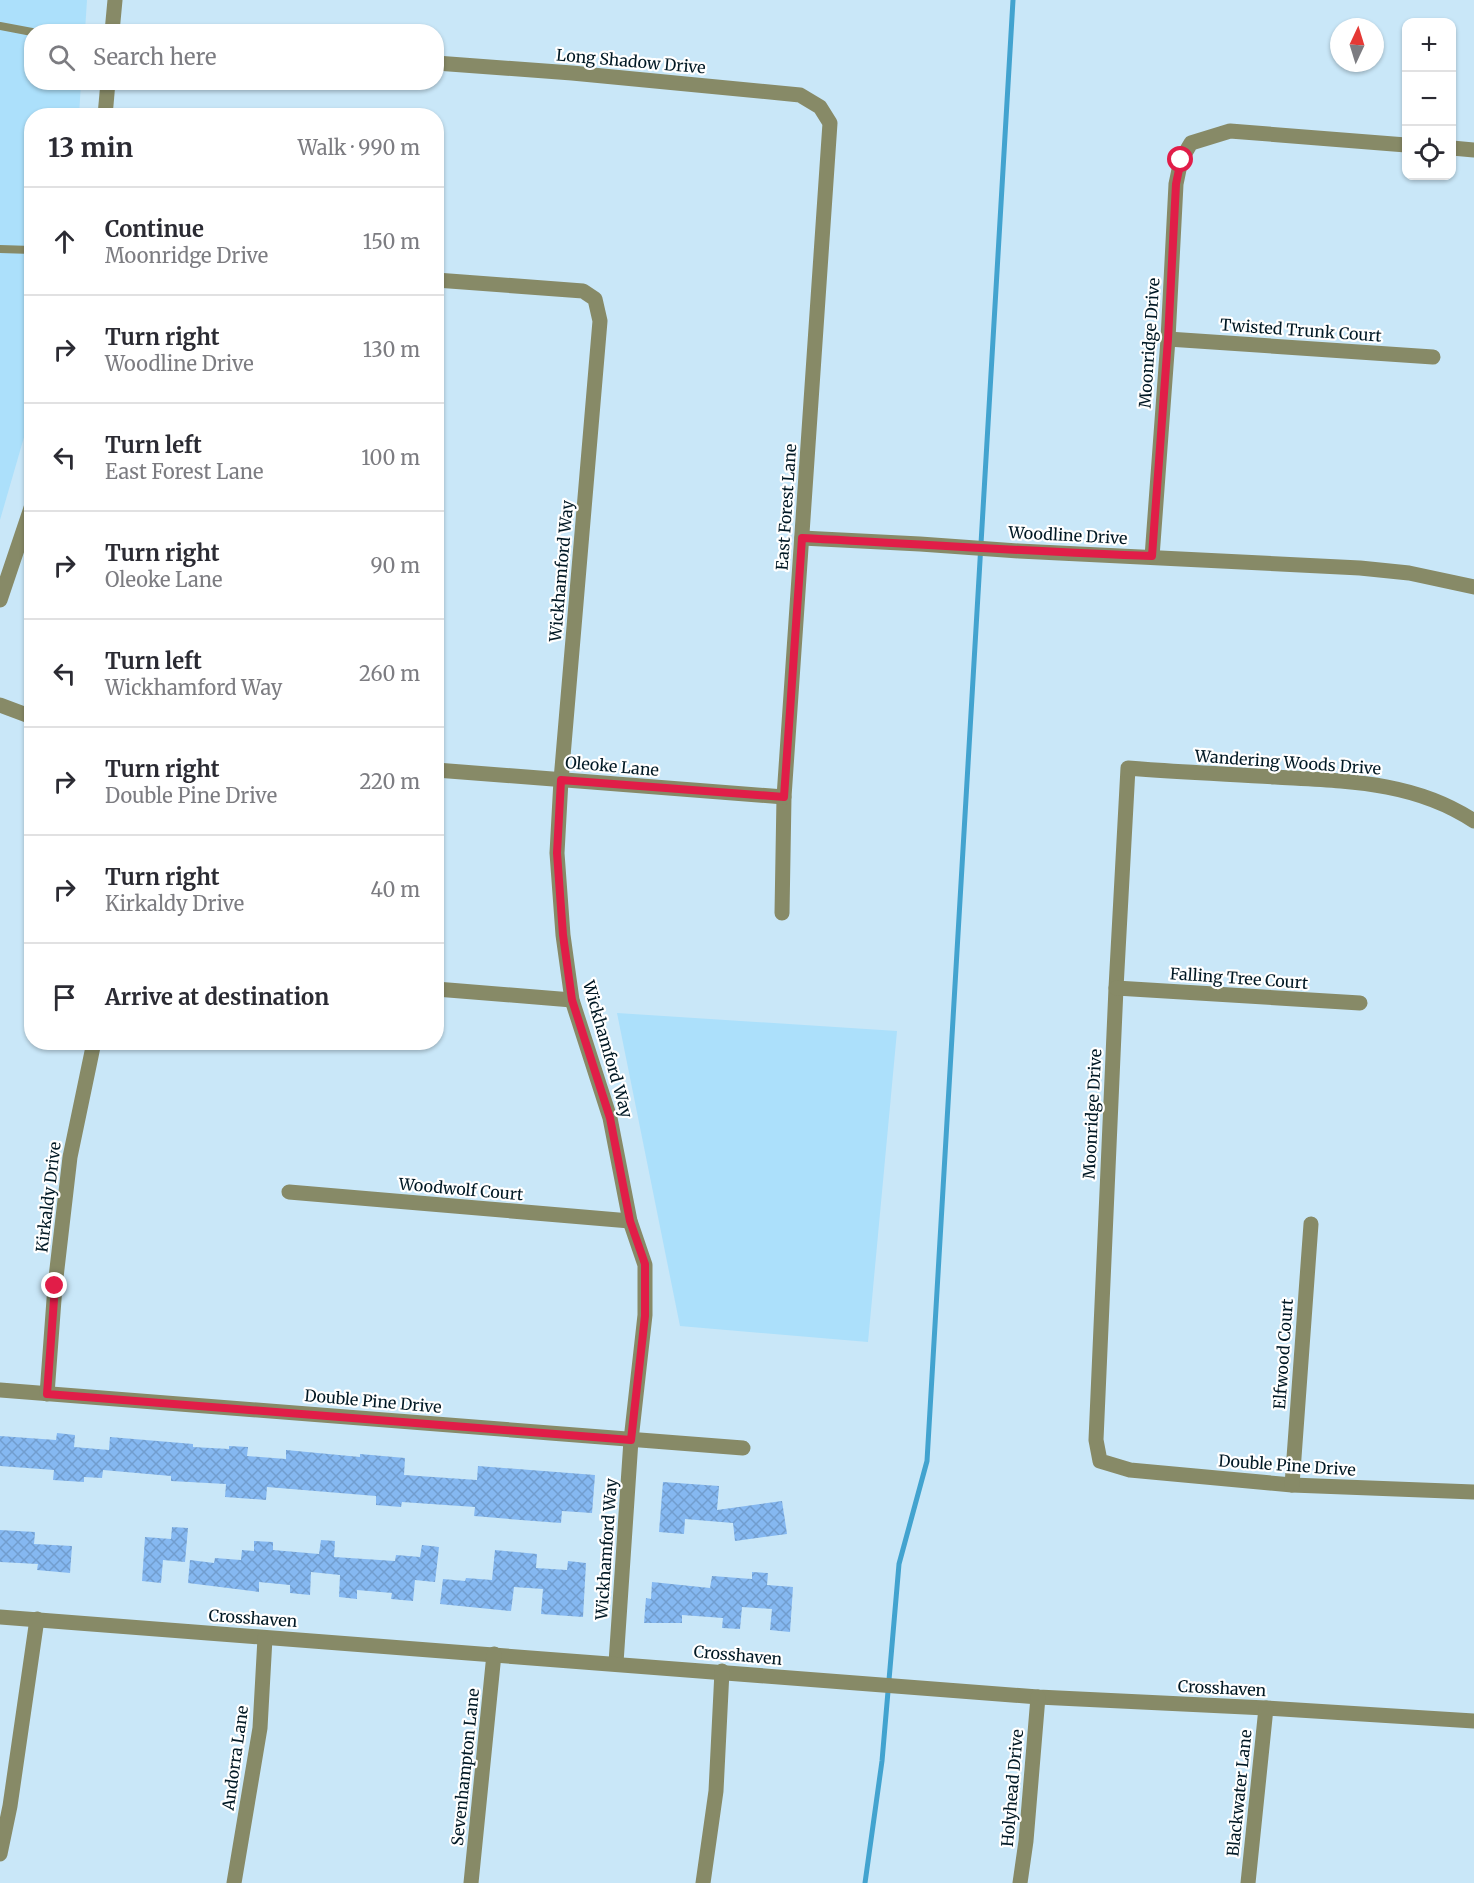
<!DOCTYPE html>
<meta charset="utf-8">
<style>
body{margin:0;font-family:Merriweather,serif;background:#f7f7f7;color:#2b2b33}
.controls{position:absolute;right:18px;top:18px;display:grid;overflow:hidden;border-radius:12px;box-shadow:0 2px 4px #0004}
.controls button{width:54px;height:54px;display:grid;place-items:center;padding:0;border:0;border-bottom:2px solid #e1e1e2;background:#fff;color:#2b2b33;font:30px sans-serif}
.compass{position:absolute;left:1330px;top:18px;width:54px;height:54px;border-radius:50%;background:#fff;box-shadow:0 2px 4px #0004;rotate:4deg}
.stop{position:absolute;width:18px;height:18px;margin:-14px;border:4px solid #e11d48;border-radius:50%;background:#fff}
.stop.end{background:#e11d48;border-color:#fff;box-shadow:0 2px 6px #0008}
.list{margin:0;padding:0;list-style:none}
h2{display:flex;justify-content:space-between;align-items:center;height:78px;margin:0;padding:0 24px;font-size:26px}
h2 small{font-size:20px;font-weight:400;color:#7c7c81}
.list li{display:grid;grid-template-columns:39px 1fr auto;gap:18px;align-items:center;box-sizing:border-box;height:108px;padding:0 24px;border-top:2px solid #e1e1e2}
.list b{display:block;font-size:22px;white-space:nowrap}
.list p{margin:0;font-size:20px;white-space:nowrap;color:#7c7c81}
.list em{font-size:20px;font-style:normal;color:#7c7c81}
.icon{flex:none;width:33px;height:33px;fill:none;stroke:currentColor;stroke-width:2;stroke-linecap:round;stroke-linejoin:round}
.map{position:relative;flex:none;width:1474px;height:1883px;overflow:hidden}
.search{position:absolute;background:#fff;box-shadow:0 2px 4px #0004;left:24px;top:24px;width:420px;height:66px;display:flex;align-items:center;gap:15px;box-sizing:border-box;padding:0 21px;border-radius:24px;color:#7c7c81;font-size:22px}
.panel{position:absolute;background:#fff;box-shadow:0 2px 4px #0004;left:24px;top:108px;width:420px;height:942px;border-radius:24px}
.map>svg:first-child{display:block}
</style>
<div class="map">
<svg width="1474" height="1883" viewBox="0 0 1474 1883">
<defs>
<pattern id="building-cross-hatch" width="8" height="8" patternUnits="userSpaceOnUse" patternTransform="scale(1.5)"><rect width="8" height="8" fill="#85b8f1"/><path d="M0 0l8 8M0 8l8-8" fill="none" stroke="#719dce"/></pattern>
</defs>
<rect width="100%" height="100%" fill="#c9e7f8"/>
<!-- built -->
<g fill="#ace0fb">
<polygon points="0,0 87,0 85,31 32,32 32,82 81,83 79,115 32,116 31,413 0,520"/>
<polygon points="617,1013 897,1031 868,1342 680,1326"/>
</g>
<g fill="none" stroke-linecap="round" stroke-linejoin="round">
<!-- stream -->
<polyline stroke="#42a3cf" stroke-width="5" points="865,1883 882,1761 899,1564 927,1461 1013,0"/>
</g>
<!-- building -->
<g fill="url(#building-cross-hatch)">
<polygon points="57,1433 75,1435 74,1447 109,1450 110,1437 193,1444 193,1447 229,1449 229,1446 248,1447 247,1456 286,1459 286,1450 360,1457 360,1454 405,1458 404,1475 477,1480 478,1466 595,1475 592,1513 562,1511 561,1523 521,1520 474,1516 475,1507 402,1502 401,1507 376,1505 376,1496 267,1487 266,1500 225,1497 226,1484 171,1481 171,1476 103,1470 102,1478 84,1477 84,1482 53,1480 54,1470 0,1466 0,1436 56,1440"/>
<polygon points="663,1482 719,1486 717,1510 782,1501 787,1534 735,1541 733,1523 685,1519 684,1534 659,1532"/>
<polygon points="172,1527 188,1528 185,1562 163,1560 161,1583 142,1581 145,1537 171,1539"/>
<polygon points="0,1530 35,1532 34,1544 72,1546 70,1573 37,1570 38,1564 0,1562"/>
<polygon points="321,1540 335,1541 334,1557 395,1561 396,1555 420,1557 422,1545 439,1547 435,1582 415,1580 413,1601 391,1599 392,1593 357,1590 357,1599 339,1597 340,1575 311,1572 310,1595 290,1593 290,1585 259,1582 259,1592 188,1583 190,1560 214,1563 215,1558 241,1560 242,1550 254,1551 254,1541 273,1542 273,1550 319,1554"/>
<polygon points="495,1550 537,1554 536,1568 567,1570 568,1561 586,1563 583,1617 541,1614 543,1589 514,1587 511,1611 440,1604 443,1579 465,1581 466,1578 492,1580"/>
<polygon points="752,1572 768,1573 767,1585 793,1587 790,1632 770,1630 772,1609 742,1607 740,1629 722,1628 723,1618 682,1615 682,1623 644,1623 646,1598 651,1599 652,1582 710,1588 712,1576 752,1579"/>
</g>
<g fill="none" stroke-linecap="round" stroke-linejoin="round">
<!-- service -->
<g stroke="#878a67" stroke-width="8">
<polyline points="0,26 32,32"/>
<polyline points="0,249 32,250"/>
</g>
<!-- minor -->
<g stroke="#878a67" stroke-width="15">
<polyline points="112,32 115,0"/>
<polyline points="436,63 572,73 800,95 820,107 830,123 784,797 782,913"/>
<polyline points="105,116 108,82"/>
<polyline points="1452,148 1474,150"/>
<polyline points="436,280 583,291 595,299 600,321 561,780 557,853 563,935 572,1000 610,1118 630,1221 645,1265 645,1315 631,1440 616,1663"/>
<polyline points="1168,339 1433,357"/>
<polyline points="802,538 920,544 1019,551 1360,568 1409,573 1474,587"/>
<polyline points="1152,557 1168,339 1176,184 1181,160 1191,143 1230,131 1406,145"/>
<polyline points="0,600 32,505"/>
<polyline points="0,705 32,717"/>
<polyline points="436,770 784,797"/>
<path d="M1474,821C1414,781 1345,781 1275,777C1226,774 1177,772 1128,768L1116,988L1096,1440L1100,1461L1130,1470L1292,1485L1474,1492"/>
<polyline points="1116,988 1360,1003"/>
<polyline points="436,989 572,1000"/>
<polyline points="289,1192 630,1221"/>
<polyline points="0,1390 743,1448"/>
<polyline points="47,1394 55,1286 70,1157 94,1042"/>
<polyline points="1292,1485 1311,1224"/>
<polyline points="0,1617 1038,1697 1266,1708 1474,1721"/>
<polyline points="0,1854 10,1806 37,1619"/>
<polyline points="234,1883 260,1728 265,1638"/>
<polyline points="471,1883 494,1654"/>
<polyline points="703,1883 716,1791 722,1671"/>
<polyline points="1020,1883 1026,1841 1038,1697"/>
<polyline points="1248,1883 1266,1708"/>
</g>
</g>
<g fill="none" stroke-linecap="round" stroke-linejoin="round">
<!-- route -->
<path stroke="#e11d48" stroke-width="8" d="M55,1286L47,1394L631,1440L645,1316V1264L630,1221L610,1118L572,1000L563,935L557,853L561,780L784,797L802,538C919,544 1035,552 1152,556L1168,339L1176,184L1181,160"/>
</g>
<g text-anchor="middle" stroke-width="4.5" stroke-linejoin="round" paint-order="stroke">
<!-- street labels -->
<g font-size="16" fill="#001824" stroke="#fff">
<text transform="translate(631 61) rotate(5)" y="6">Long Shadow Drive</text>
<text transform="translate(1301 330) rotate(4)" y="6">Twisted Trunk Court</text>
<text transform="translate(1149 343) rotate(-86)" y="6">Moonridge Drive</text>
<text transform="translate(786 507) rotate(-86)" y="6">East Forest Lane</text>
<text transform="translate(1068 535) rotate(3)" y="6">Woodline Drive</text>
<text transform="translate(561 571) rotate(-85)" y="6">Wickhamford Way</text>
<text transform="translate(1288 762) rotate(4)" y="6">Wandering Woods Drive</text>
<text transform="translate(612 766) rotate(5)" y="6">Oleoke Lane</text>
<text transform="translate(1239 978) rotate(4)" y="6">Falling Tree Court</text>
<text transform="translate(608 1049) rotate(74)" y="6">Wickhamford Way</text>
<text transform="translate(1092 1114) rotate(-87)" y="6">Moonridge Drive</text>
<text transform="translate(461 1189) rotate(5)" y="6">Woodwolf Court</text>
<text transform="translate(48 1197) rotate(-83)" y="6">Kirkaldy Drive</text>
<text transform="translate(1283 1354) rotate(-86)" y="6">Elfwood Court</text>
<text transform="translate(373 1401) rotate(5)" y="6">Double Pine Drive</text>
<text transform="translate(1287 1465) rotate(4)" y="6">Double Pine Drive</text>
<text transform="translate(606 1549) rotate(-86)" y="6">Wickhamford Way</text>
<text transform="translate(253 1618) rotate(4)" y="6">Crosshaven</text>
<text transform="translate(738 1655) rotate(5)" y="6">Crosshaven</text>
<text transform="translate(1222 1688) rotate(3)" y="6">Crosshaven</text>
<text transform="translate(235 1758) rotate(-82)" y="6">Andorra Lane</text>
<text transform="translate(465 1767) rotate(-84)" y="6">Sevenhampton Lane</text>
<text transform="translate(1012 1788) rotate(-85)" y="6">Holyhead Drive</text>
<text transform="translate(1239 1793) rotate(-84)" y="6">Blackwater Lane</text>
</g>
</g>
</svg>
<div class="controls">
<button>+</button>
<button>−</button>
<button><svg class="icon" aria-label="locate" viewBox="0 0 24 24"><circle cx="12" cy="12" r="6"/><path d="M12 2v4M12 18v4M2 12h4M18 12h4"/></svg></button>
</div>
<svg class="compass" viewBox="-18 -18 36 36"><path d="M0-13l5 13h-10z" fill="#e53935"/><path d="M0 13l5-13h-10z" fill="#7c7c81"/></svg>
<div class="stop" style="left:1181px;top:160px"></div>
<div class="stop end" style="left:55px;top:1286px"></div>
<div class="search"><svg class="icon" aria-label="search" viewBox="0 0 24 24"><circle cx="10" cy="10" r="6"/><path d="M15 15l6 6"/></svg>Search here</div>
<section class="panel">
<h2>13 min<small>Walk · 990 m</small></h2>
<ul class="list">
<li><svg class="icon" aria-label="ahead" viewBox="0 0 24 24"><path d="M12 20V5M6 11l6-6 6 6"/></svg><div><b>Continue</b><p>Moonridge Drive</p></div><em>150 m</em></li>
<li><svg class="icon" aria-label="right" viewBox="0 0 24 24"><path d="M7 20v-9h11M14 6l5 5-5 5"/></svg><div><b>Turn right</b><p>Woodline Drive</p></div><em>130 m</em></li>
<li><svg class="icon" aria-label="left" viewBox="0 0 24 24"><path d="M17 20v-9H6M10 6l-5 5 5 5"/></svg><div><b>Turn left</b><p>East Forest Lane</p></div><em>100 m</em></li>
<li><svg class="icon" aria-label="right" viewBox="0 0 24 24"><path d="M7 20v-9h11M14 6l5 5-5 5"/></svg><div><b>Turn right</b><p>Oleoke Lane</p></div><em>90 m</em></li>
<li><svg class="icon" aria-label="left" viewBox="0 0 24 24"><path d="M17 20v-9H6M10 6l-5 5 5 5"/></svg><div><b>Turn left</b><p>Wickhamford Way</p></div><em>260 m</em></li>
<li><svg class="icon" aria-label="right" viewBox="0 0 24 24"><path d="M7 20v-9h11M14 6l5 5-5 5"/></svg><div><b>Turn right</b><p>Double Pine Drive</p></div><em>220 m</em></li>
<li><svg class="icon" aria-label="right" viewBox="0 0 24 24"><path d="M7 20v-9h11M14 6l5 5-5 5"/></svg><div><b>Turn right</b><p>Kirkaldy Drive</p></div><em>40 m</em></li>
<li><svg class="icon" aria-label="arrive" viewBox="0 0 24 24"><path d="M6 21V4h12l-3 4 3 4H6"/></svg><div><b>Arrive at destination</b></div></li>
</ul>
</section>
</div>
